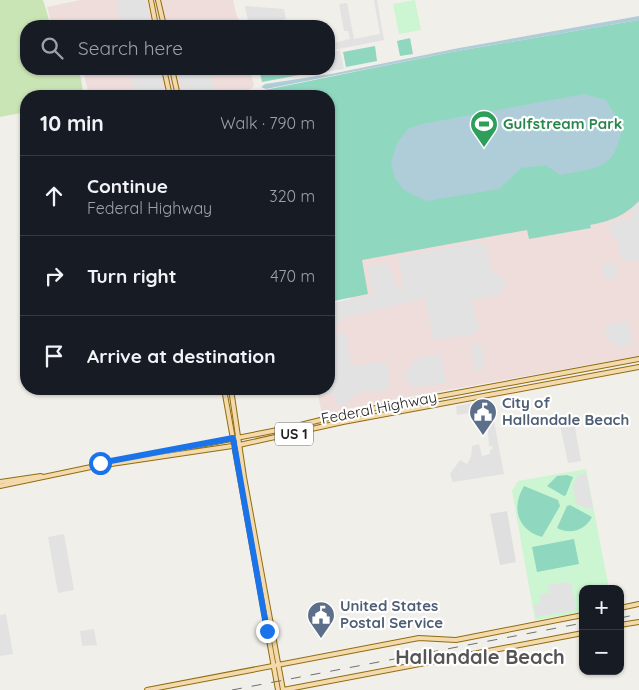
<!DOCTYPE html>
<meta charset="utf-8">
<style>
body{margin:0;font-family:Quicksand,sans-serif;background:#20242c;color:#f1f3f6}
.controls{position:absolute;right:15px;bottom:15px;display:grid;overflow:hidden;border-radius:10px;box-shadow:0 1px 4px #0004}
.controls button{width:45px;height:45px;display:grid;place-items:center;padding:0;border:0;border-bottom:1px solid #363941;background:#171b24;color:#f1f3f6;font:25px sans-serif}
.stop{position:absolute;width:15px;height:15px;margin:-11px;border:4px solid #1a73e8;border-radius:50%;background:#fff}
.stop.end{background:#1a73e8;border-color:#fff;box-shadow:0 1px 5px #0008}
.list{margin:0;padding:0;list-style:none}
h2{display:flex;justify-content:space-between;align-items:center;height:65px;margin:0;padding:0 20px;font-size:21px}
h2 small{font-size:16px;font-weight:400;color:#9ea1a6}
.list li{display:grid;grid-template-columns:32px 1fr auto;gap:15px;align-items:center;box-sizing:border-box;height:80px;padding:0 20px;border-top:1px solid #363941}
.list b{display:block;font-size:19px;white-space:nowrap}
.list p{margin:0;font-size:16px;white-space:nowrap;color:#9ea1a6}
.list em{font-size:16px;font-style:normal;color:#9ea1a6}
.icon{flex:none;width:28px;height:28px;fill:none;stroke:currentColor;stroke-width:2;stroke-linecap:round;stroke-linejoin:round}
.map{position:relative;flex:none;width:639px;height:690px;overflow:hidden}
.search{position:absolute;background:#171b24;box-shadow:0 1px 4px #0004;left:20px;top:20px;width:315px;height:55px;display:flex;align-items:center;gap:12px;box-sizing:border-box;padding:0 18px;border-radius:20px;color:#9ea1a6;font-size:19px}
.panel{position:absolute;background:#171b24;box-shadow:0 1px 4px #0004;left:20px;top:90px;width:315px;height:305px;border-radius:20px}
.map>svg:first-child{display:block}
</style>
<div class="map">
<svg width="639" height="690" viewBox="0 0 639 690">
<rect width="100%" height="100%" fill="#f1efe9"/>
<!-- residential -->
<polygon fill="#dfdfdf" points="507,511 516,562 500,565 490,514"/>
<!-- commercial -->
<g fill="#efdddb">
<polygon points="80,0 233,0 236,14 242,26 52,26 47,7"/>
<polygon points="639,20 639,356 391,400 322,415 317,389 329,389 329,304 351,299 341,250 355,71 452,52"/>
<polygon points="83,69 250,69 254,86 251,89 207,96 89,96"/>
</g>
<!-- grass -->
<polygon fill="#cae5b5" points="0,0 43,0 51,26 26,26 26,69 79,69 84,96 26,96 26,112 0,117"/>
<!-- park -->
<g fill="#ccf5d2">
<polygon points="415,0 421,30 399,34 393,4"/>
<polygon points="586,469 609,589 583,589 583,612 535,620 512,491 518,481"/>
</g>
<!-- pitch -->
<g fill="#90d7c0">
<path d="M639,20V201C624,216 611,221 590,225L591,228L529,239L527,230L362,260L368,294L329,302V96H261L260,91L452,52Z"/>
<polygon points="410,38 413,54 400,56 397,41"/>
<polygon points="375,46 377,61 346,67 343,52"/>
<polygon points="259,69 309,69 310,73 262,82"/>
<polygon points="567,475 573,477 566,495 564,496 547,486 557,476"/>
<path d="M524,486L558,500L560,506L542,537C517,530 511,507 524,486Z"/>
<path d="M570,505L592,517C585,530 571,535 557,528L567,506Z"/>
<polygon points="574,539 579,564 537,572 532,547"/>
</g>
<!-- parking -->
<g fill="#e2e2e2">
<polygon points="118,0 146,0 150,21 121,26 117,6"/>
<polygon points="374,0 377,0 384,40 329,51 329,44 350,39 348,31 344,31 339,4 347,3 354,39 380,34"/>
<polygon points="245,6 284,9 286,19 278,21 278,26 249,26"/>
<polygon points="340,50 344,69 324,72 323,69 329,69 329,53"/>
<polygon points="129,69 159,69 165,96 135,96"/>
<polygon points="178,69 210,69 214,91 212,93 195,96 183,96"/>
<polygon points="639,203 639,260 630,262 621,257 617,238 611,236 609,227 613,222 633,218 632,209"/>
<polygon points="481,242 482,245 486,245 492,273 501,276 502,280 505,280 506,285 499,295 472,300 479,330 475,331 475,334 435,340 433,338 425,298 342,318 338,324 329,326 329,304 377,294 376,292 372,292 368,266 387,264 395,280 398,290 403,288 398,257"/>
<polygon points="615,262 618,273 613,279 608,280 603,276 602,266"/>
<polygon points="628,321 633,344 615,348 614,340 607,341 605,328 607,325"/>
<polygon points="344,332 345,336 347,336 351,366 384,362 388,367 389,387 375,393 367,391 358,393 346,404 338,406 333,393 320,396 318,389 329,389 329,335"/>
<polygon points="478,344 481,346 484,363 479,372 475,371 471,348 473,345"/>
<polygon points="441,354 446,383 416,387 409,384 405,378 407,371 415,360 425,356"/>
<polygon points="490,400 504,474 453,482 450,474 460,460 467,464 471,457 472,446 479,444 482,456 490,454 490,450 493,449 492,446 489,446 486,406 483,407 484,411 457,415 456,406"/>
<polygon points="572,419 574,422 581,461 568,463 560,425 562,421"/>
<polygon points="586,473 593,508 589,509 576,504 573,486 578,475"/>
<polygon points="64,534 74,590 58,593 48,537"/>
<polygon points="567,582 571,583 576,610 536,617 534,605 541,602 540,594 549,593 548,585"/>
<polygon points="6,614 13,654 0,656 0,615"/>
<polygon points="94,629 97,645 82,646 80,631"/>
</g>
<!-- water -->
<g fill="#afcdd9">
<polygon points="639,16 639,20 452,52 266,89 261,87 265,84 331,74 459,48"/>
<path d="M584,94L606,100L622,128C614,171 598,167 560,175L546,165L521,168L499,189L426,201L404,190L395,178L391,163L397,143L408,129L422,124Z"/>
</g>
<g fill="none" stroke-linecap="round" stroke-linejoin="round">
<!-- major casing -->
<g stroke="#8f6d10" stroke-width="6">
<g id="major">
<polyline points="151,0 156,26"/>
<polyline points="158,0 164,26"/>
<polyline points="164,69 170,96"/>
<polyline points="172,69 178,96"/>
<polyline points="224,389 278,690"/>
<polyline points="231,389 244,477 283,690"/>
<polyline points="93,466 288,428 349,413 639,359"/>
<polyline points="0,482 41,476"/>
<polyline points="0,486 91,467 239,445 343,422 639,367"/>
<polyline points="620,608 639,604"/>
<polyline points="620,625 639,622"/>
<polyline points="147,690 419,638 456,640 583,615"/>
<polyline points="283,690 583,633"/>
</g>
</g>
<!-- major -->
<use href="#major" stroke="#f3d9ac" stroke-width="4"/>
<!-- rail -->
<g stroke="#707070" stroke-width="1" stroke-dasharray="10 10" stroke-linecap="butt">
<polyline points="620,618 639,614"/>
<polyline points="232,690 583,623"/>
</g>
</g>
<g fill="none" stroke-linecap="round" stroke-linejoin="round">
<!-- route -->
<polyline stroke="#1a73e8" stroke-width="6" points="100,463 233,438 267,631"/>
</g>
<!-- icons -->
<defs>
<g id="stadium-pin" transform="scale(1.4375)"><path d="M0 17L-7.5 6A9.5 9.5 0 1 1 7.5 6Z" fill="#2e9e5b" stroke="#fff"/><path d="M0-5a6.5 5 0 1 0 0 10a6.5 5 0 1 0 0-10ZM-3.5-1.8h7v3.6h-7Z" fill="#fff"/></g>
<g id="civic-pin" transform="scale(1.4375)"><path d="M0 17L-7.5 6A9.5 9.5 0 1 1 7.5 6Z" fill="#5c6f8a" stroke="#fff"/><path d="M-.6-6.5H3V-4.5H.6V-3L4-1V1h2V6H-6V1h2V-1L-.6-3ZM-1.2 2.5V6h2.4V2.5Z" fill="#fff"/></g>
</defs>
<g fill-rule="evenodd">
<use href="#stadium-pin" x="484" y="124"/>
<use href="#civic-pin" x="483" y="412"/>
<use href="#civic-pin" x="321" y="615"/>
</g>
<g text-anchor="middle" stroke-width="4.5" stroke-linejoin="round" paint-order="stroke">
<!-- shield labels -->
<rect fill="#fff" stroke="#646464" stroke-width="1" x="275" y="422.5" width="38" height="23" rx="4"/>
<g font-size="14" font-weight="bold" fill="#222">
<text x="294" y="439">US 1</text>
</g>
<!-- leisure labels -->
<g font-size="15" font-weight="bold" fill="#27864d" stroke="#fff" text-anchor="start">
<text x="503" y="129">Gulfstream Park</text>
</g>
<!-- service labels -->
<g font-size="15" font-weight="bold" fill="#4e5e75" stroke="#fff" text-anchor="start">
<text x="502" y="408">City of<tspan x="502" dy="17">Hallandale Beach</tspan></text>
<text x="340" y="611">United States<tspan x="340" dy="17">Postal Service</tspan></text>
</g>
<!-- street labels -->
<g font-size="15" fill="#222" stroke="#fff">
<text transform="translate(379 408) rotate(-11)" y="5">Federal Highway</text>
</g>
<!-- district labels -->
<g font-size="20" font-weight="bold" fill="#555" stroke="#fff">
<text x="480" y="664">Hallandale Beach</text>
</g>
</g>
</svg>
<div class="controls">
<button>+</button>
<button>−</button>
</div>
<div class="stop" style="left:100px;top:463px"></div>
<div class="stop end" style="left:267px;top:631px"></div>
<div class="search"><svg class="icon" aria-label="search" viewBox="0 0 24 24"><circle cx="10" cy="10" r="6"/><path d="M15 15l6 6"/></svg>Search here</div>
<section class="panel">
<h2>10 min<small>Walk · 790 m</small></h2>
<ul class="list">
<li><svg class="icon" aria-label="ahead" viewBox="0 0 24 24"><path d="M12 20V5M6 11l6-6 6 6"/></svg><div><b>Continue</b><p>Federal Highway</p></div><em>320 m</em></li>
<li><svg class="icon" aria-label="right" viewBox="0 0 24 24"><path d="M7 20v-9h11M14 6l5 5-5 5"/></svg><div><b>Turn right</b></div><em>470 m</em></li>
<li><svg class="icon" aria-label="arrive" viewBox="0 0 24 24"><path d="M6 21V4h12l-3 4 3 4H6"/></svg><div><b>Arrive at destination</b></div></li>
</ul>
</section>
</div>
